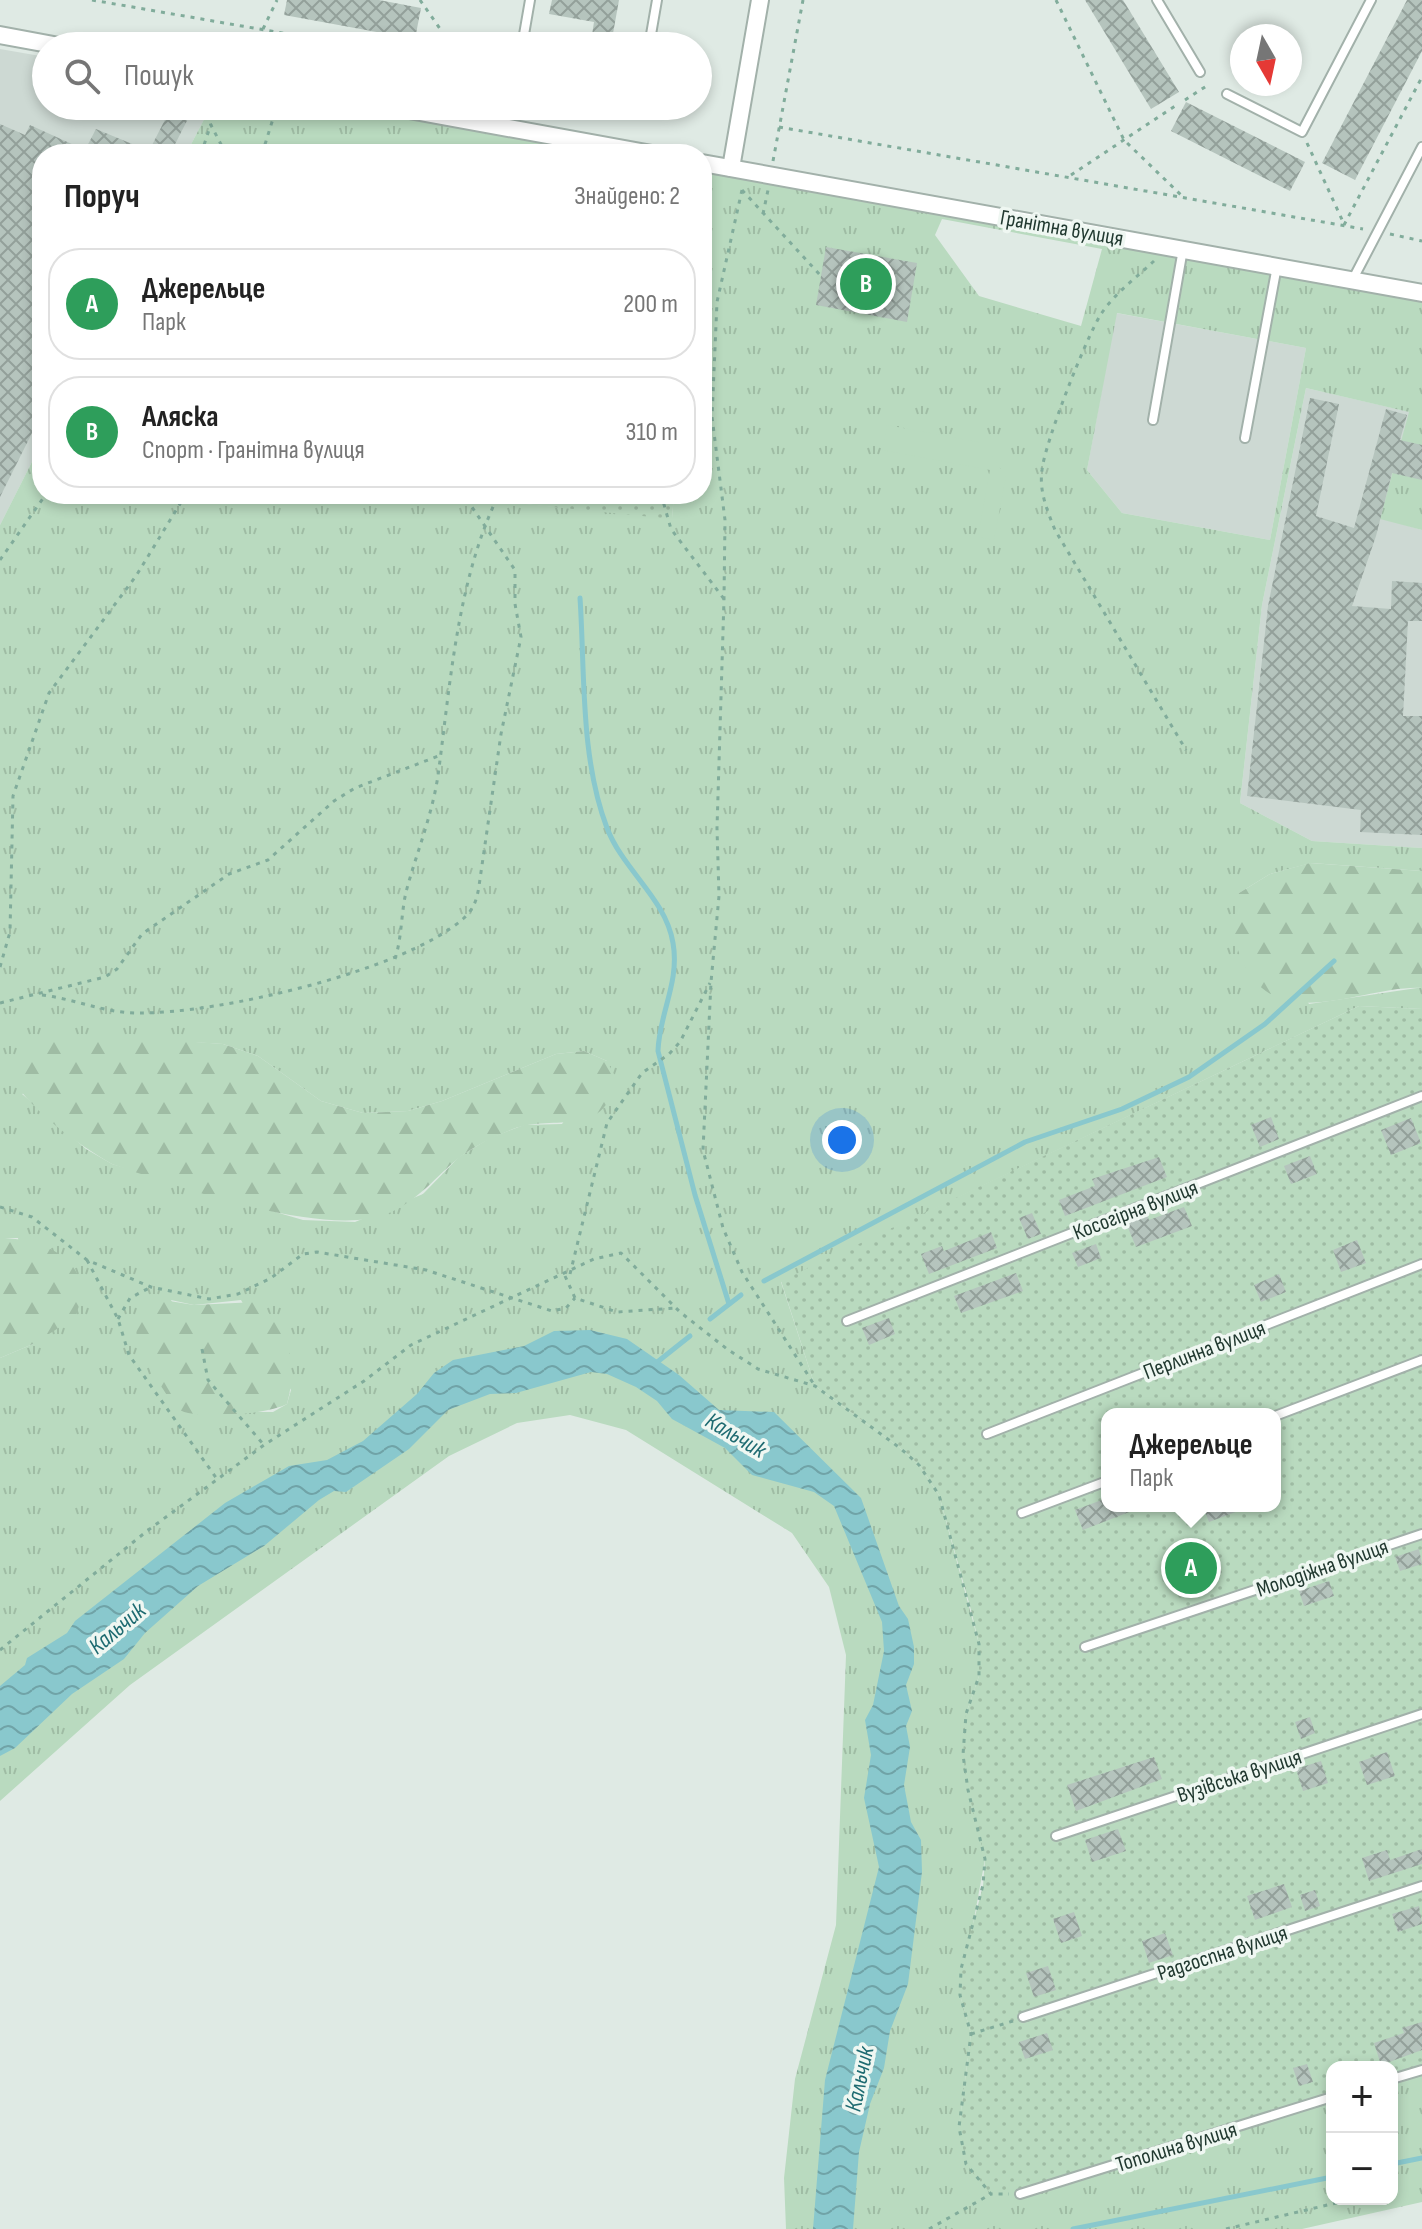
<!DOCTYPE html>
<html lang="uk">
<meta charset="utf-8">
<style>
body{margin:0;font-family:"Sofia Sans Condensed",sans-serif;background:#f6f6f6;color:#222}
.controls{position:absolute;right:24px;bottom:24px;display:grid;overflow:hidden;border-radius:16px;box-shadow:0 4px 12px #0003}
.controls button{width:72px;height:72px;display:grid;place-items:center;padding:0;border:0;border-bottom:2px solid #e0e0e0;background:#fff;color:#222;font:40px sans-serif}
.compass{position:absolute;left:1230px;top:24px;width:72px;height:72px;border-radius:50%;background:#fff;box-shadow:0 4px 12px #0003;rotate:171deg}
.you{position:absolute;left:842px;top:1140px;width:28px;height:28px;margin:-20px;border:6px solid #fff;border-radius:50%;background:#1a73e8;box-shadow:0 0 0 12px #1a73e833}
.badge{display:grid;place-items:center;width:52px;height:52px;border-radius:50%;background:#7c3aed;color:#fff;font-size:26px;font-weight:700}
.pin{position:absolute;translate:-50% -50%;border:4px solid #fff;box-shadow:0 2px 8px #0006}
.popup{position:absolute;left:1101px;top:1408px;width:180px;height:104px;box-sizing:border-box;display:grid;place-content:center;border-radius:16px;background:#fff;filter:drop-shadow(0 2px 6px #0005);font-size:26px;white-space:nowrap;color:#767676}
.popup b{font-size:30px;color:#222}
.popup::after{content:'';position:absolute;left:50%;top:100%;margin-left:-16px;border:16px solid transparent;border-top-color:#fff}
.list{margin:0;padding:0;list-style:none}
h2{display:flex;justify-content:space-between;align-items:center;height:104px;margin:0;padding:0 32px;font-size:34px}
h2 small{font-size:26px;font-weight:400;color:#767676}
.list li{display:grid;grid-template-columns:52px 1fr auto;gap:24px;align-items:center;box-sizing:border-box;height:112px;margin:0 16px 16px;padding:0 16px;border:2px solid #e0e0e0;border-radius:32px}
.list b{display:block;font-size:30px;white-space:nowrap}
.list p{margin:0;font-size:26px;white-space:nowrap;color:#767676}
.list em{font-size:26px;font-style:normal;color:#767676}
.icon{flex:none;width:44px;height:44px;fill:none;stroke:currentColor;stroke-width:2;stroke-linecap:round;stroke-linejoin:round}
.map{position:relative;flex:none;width:1422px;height:2229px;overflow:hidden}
.search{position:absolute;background:#fff;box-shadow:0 4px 12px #0003;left:32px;top:32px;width:680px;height:88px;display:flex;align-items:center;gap:20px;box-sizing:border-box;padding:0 28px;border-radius:44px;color:#767676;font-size:30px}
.panel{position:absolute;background:#fff;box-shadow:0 4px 12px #0003;left:32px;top:144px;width:680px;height:360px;border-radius:32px}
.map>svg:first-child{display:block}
</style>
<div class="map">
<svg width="1422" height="2229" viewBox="0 0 1422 2229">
<defs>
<pattern id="grass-tufts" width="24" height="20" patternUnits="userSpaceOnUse" patternTransform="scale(2)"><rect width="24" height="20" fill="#b9dabf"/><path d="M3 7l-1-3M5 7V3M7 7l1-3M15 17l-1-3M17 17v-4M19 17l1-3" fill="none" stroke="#9fbca4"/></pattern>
<pattern id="forest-firs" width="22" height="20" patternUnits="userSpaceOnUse" patternTransform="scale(2)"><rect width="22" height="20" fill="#b9dabf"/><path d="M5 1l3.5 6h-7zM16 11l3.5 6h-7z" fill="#9fbca4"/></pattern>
<pattern id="park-dots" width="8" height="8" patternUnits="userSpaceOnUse" patternTransform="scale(2)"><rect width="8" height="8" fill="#b9dabf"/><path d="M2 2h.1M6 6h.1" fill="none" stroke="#9fbca4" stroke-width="1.8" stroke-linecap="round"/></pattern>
<pattern id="water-waves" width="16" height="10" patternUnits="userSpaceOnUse" patternTransform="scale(2)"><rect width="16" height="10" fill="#89c8cd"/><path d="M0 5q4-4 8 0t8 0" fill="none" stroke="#70a3a7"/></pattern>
<pattern id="building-cross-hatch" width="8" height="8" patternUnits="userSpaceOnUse" patternTransform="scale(2)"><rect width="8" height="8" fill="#b5c4bd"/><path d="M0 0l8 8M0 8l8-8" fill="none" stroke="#93a09a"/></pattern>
</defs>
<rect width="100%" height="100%" fill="#dfeae4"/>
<!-- built -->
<g fill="#cdd9d3">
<polygon points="0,49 46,57 46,106 211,106 186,154 42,154 42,442 0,525"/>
<polygon points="1116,313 1306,348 1270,540 1122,513 1087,470"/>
<polygon points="1306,388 1410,412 1381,518 1422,530 1422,848 1312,841 1240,803 1262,605"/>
</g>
<!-- grass -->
<g fill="url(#grass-tufts)" fill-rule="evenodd">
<polygon points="211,106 390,106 656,154 186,154"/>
<path d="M702,163L1422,293V530L1380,519L1409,412L1306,388L1262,605L1240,803L1312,841L1422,848V871L1311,863L1270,874L1239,893L1309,1004L1417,988H1422V1009L1359,1006L781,1282L815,1386L900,1448L919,1465L939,1495L979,1644V1676L966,1714L985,1859L960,1995L971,2034L959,2127L1332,2097V2199H1392V2079L1422,2070V2202L1302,2229H786L784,2178L795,2079L836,1925L846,1655L829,1587L792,1533L626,1430L570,1415L517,1423L449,1456L130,1685L0,1801V1358L33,1344L18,1238H0V525L42,442V494H424L672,518L674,494H702ZM942,219L1102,249L1081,326L979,296L935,235ZM1117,313L1306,348L1270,540L1122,513L1087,470ZM191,1042L223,1044L258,1056L321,1101L363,1113L408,1111L442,1101L556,1054L584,1051L607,1061L562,1124L524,1125L490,1138L459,1157L423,1194L355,1222L303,1220L112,1164L86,1149L22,1094ZM171,1300L194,1305L241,1300L291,1390L287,1404L273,1412H230Z"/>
</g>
<!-- forest -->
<g fill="url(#forest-firs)">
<path d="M1310,863L1422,871V988C1368,985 1286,1031 1250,974C1231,945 1233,926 1239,893L1270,874Z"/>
<path d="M141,1038L223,1044L258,1056L321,1101L363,1113L408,1111L442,1101L556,1054L584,1051L607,1061L617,1080C601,1141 557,1113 513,1129C495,1136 476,1145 460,1157C435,1177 419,1200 389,1213C329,1240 175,1186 112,1164C76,1143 35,1114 12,1079C13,1073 14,1065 17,1060C34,1031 111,1039 141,1038Z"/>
<path d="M0,1238C32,1238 80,1252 82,1292C82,1300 77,1310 76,1317L33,1344L0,1358Z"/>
<path d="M157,1299L194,1305L257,1302C289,1328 298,1364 287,1404C269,1414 195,1421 178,1409C172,1404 167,1395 163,1389C144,1363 117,1318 157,1299Z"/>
</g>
<!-- park -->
<g fill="url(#park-dots)" fill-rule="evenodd">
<polygon points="424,494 674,494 672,519"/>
<path d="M1359,1006L1422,1009V2070L1392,2079V2067H1332V2097L1020,2194H991L966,2164L959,2127L971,2034L960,1995L961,1969L983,1886L985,1859L968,1790L963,1755L966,1714L979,1676V1644L971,1610L939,1495L919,1465L900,1448L815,1386L781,1281ZM1107,1414H1275V1506H1107Z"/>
</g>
<!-- pitch -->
<polygon fill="#b9dabf" points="887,425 983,443 1006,476 994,540 978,537 990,470 882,450"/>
<!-- water -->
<polygon fill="url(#water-waves)" points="590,1330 627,1339 679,1375 719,1410 774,1412 861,1498 899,1606 908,1619 914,1647 914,1664 906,1685 912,1711 906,1726 910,1747 904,1785 911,1822 921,1840 922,1872 908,1984 890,2031 884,2068 870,2104 859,2152 853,2229 813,2229 825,2080 879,1867 864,1798 871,1755 865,1720 873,1705 884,1651 882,1622 834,1506 814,1492 752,1475 725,1448 672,1419 657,1401 636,1387 607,1374 591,1372 516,1393 490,1394 448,1410 409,1449 346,1492 334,1491 319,1500 264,1546 198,1586 145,1633 124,1659 72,1694 15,1748 0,1756 0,1686 25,1665 27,1658 67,1633 75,1621 225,1503 289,1466 327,1460 363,1441 417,1394 434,1373 453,1360 524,1346 554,1331"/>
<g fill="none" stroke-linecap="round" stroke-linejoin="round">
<!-- stream -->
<g stroke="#89c8cd" stroke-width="5">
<path d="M580,598C585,672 580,757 607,828C623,870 666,899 673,943C680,982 659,1014 658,1051L695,1195L729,1304"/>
<polyline points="764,1281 1025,1142 1122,1109 1189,1077 1265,1024 1334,961"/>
<polyline points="710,1319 741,1295"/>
<polyline points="656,1363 690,1336"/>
<polyline points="1392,2164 1422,2158"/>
<polyline points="1073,2229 1332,2177"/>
</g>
</g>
<!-- building -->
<g fill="url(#building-cross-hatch)">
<polygon points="287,0 379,0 421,8 415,39 284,15"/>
<polygon points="552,0 619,0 612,39 592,35 594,22 549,14"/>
<polygon points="1085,0 1123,0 1179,92 1151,109"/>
<polygon points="1407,0 1422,0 1422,51 1355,180 1322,163"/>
<polygon points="1186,102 1305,162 1290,191 1171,131"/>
<polygon points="172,106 192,111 170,154 42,154 42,413 0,497 0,124 25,135 30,125 85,150 96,129 149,151"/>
<polygon points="826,247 917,263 907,322 816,305"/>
<polygon points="1310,398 1339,404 1316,516 1354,528 1386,409 1407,415 1400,440 1422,445 1422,480 1392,473 1376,536 1352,606 1391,609 1392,581 1422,583 1422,621 1408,621 1403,716 1422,716 1422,835 1360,832 1361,810 1247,796 1268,606"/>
<polygon points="1271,1117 1279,1139 1260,1147 1251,1125"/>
<polygon points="1411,1118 1421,1143 1391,1155 1381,1130"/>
<polygon points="1310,1156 1317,1174 1291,1184 1284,1166"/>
<polygon points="1159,1157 1167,1177 1065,1216 1059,1200 1095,1186 1092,1179"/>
<polygon points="1184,1207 1192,1226 1136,1247 1126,1223 1147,1215 1149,1220"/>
<polygon points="1032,1213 1041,1234 1028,1239 1019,1218"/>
<polygon points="991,1232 997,1248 929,1274 921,1254 942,1246 944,1251"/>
<polygon points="1357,1240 1366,1263 1341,1272 1333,1250"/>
<polygon points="1096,1244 1101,1258 1078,1267 1072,1253"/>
<polygon points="1016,1273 1023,1291 961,1313 954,1296"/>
<polygon points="1279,1274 1286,1292 1261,1302 1254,1285"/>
<polygon points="889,1318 895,1334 869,1345 862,1328"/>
<polygon points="1107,1498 1107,1506 1142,1507 1083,1530 1075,1510"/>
<polygon points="1203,1506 1249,1506 1249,1507 1209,1522"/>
<polygon points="1419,1549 1422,1564 1400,1571 1395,1557"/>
<polygon points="1329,1581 1334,1596 1304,1606 1299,1591"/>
<polygon points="1310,1717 1315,1733 1301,1739 1295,1722"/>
<polygon points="1387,1752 1395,1776 1367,1785 1359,1762"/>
<polygon points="1154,1757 1162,1779 1076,1811 1067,1785"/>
<polygon points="1321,1761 1328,1783 1303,1791 1296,1769"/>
<polygon points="1118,1829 1126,1851 1092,1862 1085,1840"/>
<polygon points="1422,1849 1422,1864 1369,1881 1362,1858 1387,1850 1390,1860"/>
<polygon points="1284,1884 1292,1907 1255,1920 1247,1896"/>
<polygon points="1315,1890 1320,1906 1305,1911 1300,1895"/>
<polygon points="1419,1906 1422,1924 1398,1932 1392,1914"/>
<polygon points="1074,1912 1082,1936 1061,1943 1053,1919"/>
<polygon points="1165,1933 1173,1955 1149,1963 1142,1941"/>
<polygon points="1048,1966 1056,1990 1034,1997 1026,1973"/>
<polygon points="1422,2022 1422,2050 1381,2065 1374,2043 1404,2033 1402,2028"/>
<polygon points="1047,2033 1053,2050 1025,2059 1019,2042"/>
<polygon points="1307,2064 1313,2082 1299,2086 1293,2068"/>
</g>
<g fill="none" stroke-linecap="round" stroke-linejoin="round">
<!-- lane casing -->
<g stroke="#a2b1aa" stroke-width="12">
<g id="lane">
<polyline points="1157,0 1200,72"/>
<polyline points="522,46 530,0"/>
<polyline points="649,46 657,0"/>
<polyline points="1227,94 1302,132 1371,0"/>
<polyline points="1353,279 1422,147"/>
<polyline points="1153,420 1183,249"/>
<polyline points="1245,438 1277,266"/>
<polyline points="847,1321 1422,1096"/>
<polyline points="1275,1416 1422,1360"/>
<polyline points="987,1434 1422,1264"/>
<polyline points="1022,1513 1107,1481"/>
<polyline points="1085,1647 1422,1534"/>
<polyline points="1056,1836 1422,1714"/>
<polyline points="1023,2017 1422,1886"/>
<polyline points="1392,2079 1422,2070"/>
<polyline points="1020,2194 1332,2097"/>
</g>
</g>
<!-- street casing -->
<g stroke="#a2b1aa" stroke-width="20">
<g id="street">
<polyline points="0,35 59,46"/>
<polyline points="387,106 652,154"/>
<polyline points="702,163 1422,293"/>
<polyline points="731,168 760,0"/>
</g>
</g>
<!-- path -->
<g stroke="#81ac9b" stroke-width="3" stroke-dasharray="4 6" stroke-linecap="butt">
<polyline points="92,0 357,46"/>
<polyline points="420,0 452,46"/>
<polyline points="1056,0 1124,140 1182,196"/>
<polyline points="263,29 277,0"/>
<polyline points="1185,100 1208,85"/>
<polyline points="201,106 226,154"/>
<polyline points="779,127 1363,229"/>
<polyline points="1307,143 1344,224"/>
<polyline points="201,154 211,124"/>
<polyline points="262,154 277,106"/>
<polyline points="773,161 803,0"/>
<polyline points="1071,175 1175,106"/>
<polyline points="742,190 717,302 712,417 725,520 724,599 717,828 719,896 711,982 703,1150 723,1228 742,1272 815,1386"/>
<polyline points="742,190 821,276"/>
<polyline points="763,214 768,190"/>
<polyline points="1344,225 1422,77"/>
<polyline points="1390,234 1422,241"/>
<path d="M1154,261C1136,278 1115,293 1101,314C1086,338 1045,442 1042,470C1039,491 1047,510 1055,530L1186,750"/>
<polyline points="661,494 671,529 724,599"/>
<polyline points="0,560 46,494"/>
<path d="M395,959C402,937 401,914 406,892C417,851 434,811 439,768C451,677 458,578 499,494"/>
<polyline points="0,967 10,932 13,796 49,693 136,576 186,494"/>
<path d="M42,995C75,999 104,1013 138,1013C217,1014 405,971 464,918C474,909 477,899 479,886L501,734L521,637L515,604V570L463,494"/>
<polyline points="0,1003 105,977 117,969 142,934 229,874 268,860 334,801 355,788 441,755"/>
<polyline points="0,1207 32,1217 87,1260 151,1287 209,1299 238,1294 271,1278 303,1254 317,1252 426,1270 552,1311 566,1308 575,1298"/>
<polyline points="87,1260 118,1319 129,1355 217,1479"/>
<polyline points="570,1274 607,1123 642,1073 669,1054 680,1042 710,983"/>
<polyline points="565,1276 575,1298 617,1312 676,1308"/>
<polyline points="118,1319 130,1298 151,1287"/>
<polyline points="202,1349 208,1380 264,1445"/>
<polyline points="0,1650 147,1531 264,1445 364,1381 411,1345 594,1259 621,1253 680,1312 727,1349 758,1369 815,1386 900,1448 919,1465 939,1495 979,1644 979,1676 966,1714 963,1755 968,1790 985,1859 983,1885 961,1969 960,1995 971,2034 959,2127 966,2164 991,2194 1009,2194"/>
<polyline points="971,2034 1013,2021"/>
<polyline points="929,2229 991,2194"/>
<polyline points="1226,2229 1336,2203"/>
</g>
<!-- lane -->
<use href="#lane" stroke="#fff" stroke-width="8"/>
<!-- street -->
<use href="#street" stroke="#fff" stroke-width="16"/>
</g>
<g text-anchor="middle" stroke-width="7" stroke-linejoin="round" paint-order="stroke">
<!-- street labels -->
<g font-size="22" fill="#213930" stroke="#eff7f2">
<text transform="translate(1062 227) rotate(10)" y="8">Гранітна вулиця</text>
<text transform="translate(1135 1209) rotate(-21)" y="8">Косогірна вулиця</text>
<text transform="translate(1204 1349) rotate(-21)" y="8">Перлинна вулиця</text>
<text transform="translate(1322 1567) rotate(-19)" y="8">Молодіжна вулиця</text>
<text transform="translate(1239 1775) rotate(-18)" y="8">Вузівська вулиця</text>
<text transform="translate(1222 1952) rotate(-18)" y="8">Радгоспна вулиця</text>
<text transform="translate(1176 2146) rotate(-17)" y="8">Тополина вулиця</text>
</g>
<!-- water labels -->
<g font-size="24" font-style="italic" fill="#1e6b71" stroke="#eff7f2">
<text transform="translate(736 1435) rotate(31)" y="8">Кальчик</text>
<text transform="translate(117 1628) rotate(-40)" y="8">Кальчик</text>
<text transform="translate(859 2079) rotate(-78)" y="8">Кальчик</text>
</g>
</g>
</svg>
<div class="controls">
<button>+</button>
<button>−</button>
</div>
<svg class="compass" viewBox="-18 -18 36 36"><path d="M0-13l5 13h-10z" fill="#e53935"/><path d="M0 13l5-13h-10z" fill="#767676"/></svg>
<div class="you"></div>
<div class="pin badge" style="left:1191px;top:1568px;background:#2e9e5b">A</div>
<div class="popup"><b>Джерельце</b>Парк</div>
<div class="pin badge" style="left:866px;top:284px;background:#2e9e5b">B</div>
<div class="search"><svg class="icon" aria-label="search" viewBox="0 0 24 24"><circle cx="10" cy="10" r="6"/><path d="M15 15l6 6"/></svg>Пошук</div>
<section class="panel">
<h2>Поруч<small>Знайдено: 2</small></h2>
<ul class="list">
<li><span class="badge" style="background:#2e9e5b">A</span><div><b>Джерельце</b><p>Парк</p></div><em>200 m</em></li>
<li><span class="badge" style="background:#2e9e5b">B</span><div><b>Аляска</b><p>Спорт · Гранітна вулиця</p></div><em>310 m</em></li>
</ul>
</section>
</div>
